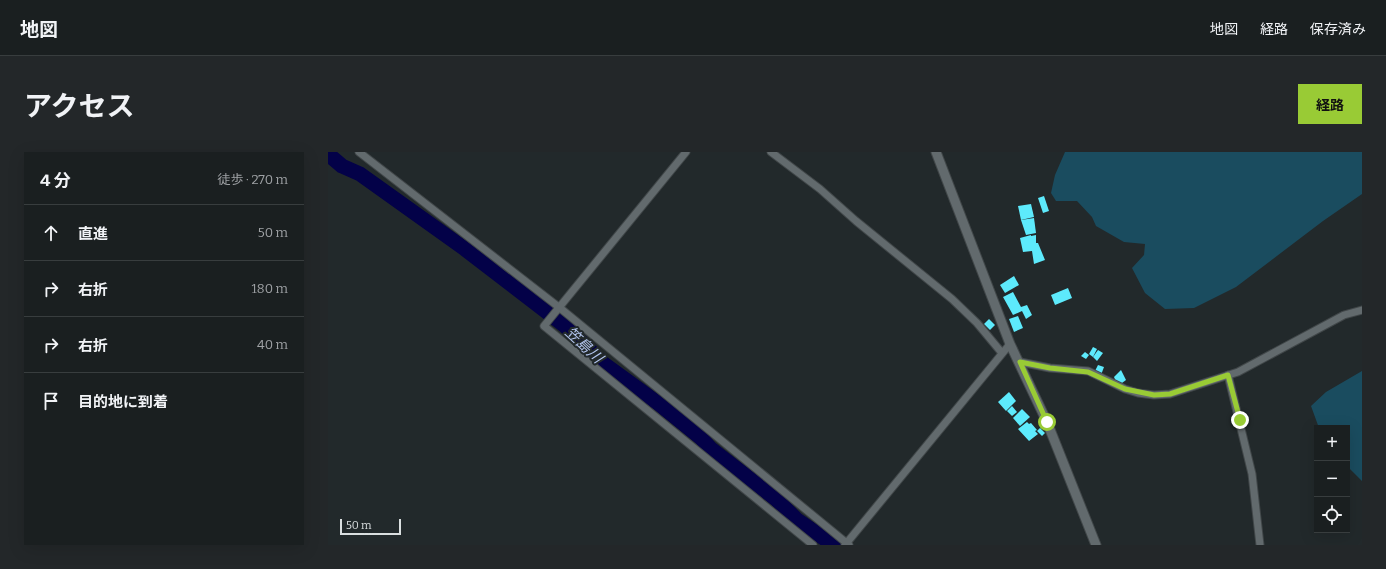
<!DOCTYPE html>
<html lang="ja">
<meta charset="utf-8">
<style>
body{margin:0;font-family:Bitter,"Noto Sans JP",serif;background:#232729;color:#f1f3f6}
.controls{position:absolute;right:12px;bottom:12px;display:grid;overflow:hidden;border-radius:0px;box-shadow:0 4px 16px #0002}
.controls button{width:36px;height:36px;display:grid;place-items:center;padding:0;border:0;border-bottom:1px solid #383d3e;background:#1a1f20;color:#f1f3f6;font:20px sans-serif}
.scale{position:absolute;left:12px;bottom:10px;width:61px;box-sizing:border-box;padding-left:4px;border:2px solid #dadfe0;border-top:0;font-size:11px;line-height:14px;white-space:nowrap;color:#dadfe0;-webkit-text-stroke:3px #22292b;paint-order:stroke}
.stop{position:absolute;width:12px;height:12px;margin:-9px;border:3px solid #99cb35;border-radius:50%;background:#fff}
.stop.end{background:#99cb35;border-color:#fff;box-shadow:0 1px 4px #0008}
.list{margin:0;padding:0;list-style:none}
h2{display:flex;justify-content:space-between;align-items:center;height:52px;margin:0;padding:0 16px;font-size:17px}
h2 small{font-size:13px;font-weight:400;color:#9fa2a5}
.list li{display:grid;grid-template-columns:26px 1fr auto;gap:12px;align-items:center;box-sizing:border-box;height:56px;padding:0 16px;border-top:1px solid #383d3e}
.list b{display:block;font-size:15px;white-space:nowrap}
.list em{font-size:13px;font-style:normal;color:#9fa2a5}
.icon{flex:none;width:22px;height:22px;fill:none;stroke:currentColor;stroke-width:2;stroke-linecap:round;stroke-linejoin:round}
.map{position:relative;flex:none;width:1034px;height:393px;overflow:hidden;border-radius:0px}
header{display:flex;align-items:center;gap:24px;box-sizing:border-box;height:56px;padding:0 20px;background:#1a1f20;border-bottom:1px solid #383d3e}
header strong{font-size:19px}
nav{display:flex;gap:22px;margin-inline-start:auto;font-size:14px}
.intro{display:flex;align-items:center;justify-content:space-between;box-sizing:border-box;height:96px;padding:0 24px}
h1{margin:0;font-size:28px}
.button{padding:10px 18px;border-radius:0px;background:#99cb35;color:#111;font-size:14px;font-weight:700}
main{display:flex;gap:24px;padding:0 24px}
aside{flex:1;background:#1a1f20;border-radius:0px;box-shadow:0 4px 16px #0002}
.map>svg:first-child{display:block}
</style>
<header>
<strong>地図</strong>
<nav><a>地図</a><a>経路</a><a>保存済み</a></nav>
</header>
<div class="intro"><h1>アクセス</h1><a class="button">経路</a></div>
<main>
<aside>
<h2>4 分<small>徒歩 · 270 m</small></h2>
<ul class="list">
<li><svg class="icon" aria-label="ahead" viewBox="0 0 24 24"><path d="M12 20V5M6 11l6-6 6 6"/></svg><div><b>直進</b></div><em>50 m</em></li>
<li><svg class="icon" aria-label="right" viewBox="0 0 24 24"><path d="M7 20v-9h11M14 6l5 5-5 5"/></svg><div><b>右折</b></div><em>180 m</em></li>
<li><svg class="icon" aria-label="right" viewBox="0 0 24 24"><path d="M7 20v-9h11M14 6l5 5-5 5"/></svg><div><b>右折</b></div><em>40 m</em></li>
<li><svg class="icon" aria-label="arrive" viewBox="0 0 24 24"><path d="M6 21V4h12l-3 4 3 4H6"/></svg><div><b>目的地に到着</b></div></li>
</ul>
</aside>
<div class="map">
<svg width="1034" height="393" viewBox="0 0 1034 393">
<rect width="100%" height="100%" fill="#22292b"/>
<!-- green -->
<g fill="#1a4c5f">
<polygon points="737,0 1034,0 1034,42 995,69 908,135 866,156 837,157 817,141 804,116 816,103 817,92 796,90 768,74 764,65 749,49 728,49 723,41 727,23"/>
<polygon points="1034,219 1034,329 1019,314 1019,276 991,276 983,254 998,240"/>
</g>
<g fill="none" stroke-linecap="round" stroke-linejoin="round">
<!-- river -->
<polyline stroke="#030148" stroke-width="15" points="0,2 14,14 32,22 137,97 236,173 276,212 331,252 373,286 383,297 448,347 469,368 506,393"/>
</g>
<!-- building -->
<g fill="#5deafc">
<polygon points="716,44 721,59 715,61 710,46"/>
<polygon points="703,52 706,65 693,68 690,54"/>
<polygon points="706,66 708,81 698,83 693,68"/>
<polygon points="703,83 703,84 708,83 708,91 710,91 717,108 706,112 704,99 695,100 692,86"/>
<polygon points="686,124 691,133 677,141 672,133"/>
<polygon points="740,136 744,146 727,153 723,143"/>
<polygon points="685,140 693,155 699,153 704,163 698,167 694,159 685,163 675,145"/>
<polygon points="690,164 695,176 686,180 681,167"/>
<polygon points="661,167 667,173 662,178 656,172"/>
<polygon points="765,195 769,197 765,205 761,202"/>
<polygon points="770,198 775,201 769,209 765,205"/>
<polygon points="757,200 761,203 758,207 753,204"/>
<polygon points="770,213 776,215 773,223 767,219"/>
<polygon points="793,218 798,228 790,234 786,225"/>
<polygon points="681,240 688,249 678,259 670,250"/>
<polygon points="684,254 689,260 684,264 679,259"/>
<polygon points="694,257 702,265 692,274 685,266"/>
<polygon points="699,270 701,272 703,271 709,278 707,279 710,282 701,289 690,277"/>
<polygon points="712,276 717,281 714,284 709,279"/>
</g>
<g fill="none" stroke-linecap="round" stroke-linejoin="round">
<!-- minor casing -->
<g stroke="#414749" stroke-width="9">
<g id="minor">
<polyline points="31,0 232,156 521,393"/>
<polyline points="358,0 216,174 485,393"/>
<polyline points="443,0 492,37 528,69 624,147 649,171 674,201"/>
<polyline points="692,210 722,216 760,219 797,237 810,241 826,243 842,242 910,220 1016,163 1034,158"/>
<polyline points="900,223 924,322 932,393"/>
<polyline points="517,393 682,192"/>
</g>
</g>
<!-- tertiary casing -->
<g stroke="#414749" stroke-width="11">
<polyline id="tertiary" points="608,0 682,192 719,270 768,393"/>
</g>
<!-- minor -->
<use href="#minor" stroke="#626a6d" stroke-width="7"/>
<!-- tertiary -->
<use href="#tertiary" stroke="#626a6d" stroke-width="9"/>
</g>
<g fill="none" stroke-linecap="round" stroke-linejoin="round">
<!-- route -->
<polyline stroke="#99cb35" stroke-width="5" points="719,270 692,210 722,216 760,220 797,237 826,243 842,242 900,223 912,268"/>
</g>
<g text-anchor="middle" stroke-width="4" stroke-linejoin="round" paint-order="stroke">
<!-- water labels -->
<g font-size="15" font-style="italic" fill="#b3c5ee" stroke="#22292b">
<text transform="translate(256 193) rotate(43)" y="5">笠島川</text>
</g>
</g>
</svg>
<div class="controls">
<button>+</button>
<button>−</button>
<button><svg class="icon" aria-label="locate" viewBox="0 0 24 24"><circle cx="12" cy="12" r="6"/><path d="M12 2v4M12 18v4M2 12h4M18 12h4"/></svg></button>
</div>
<div class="scale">50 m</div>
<div class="stop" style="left:719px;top:270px"></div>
<div class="stop end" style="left:912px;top:268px"></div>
</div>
</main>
